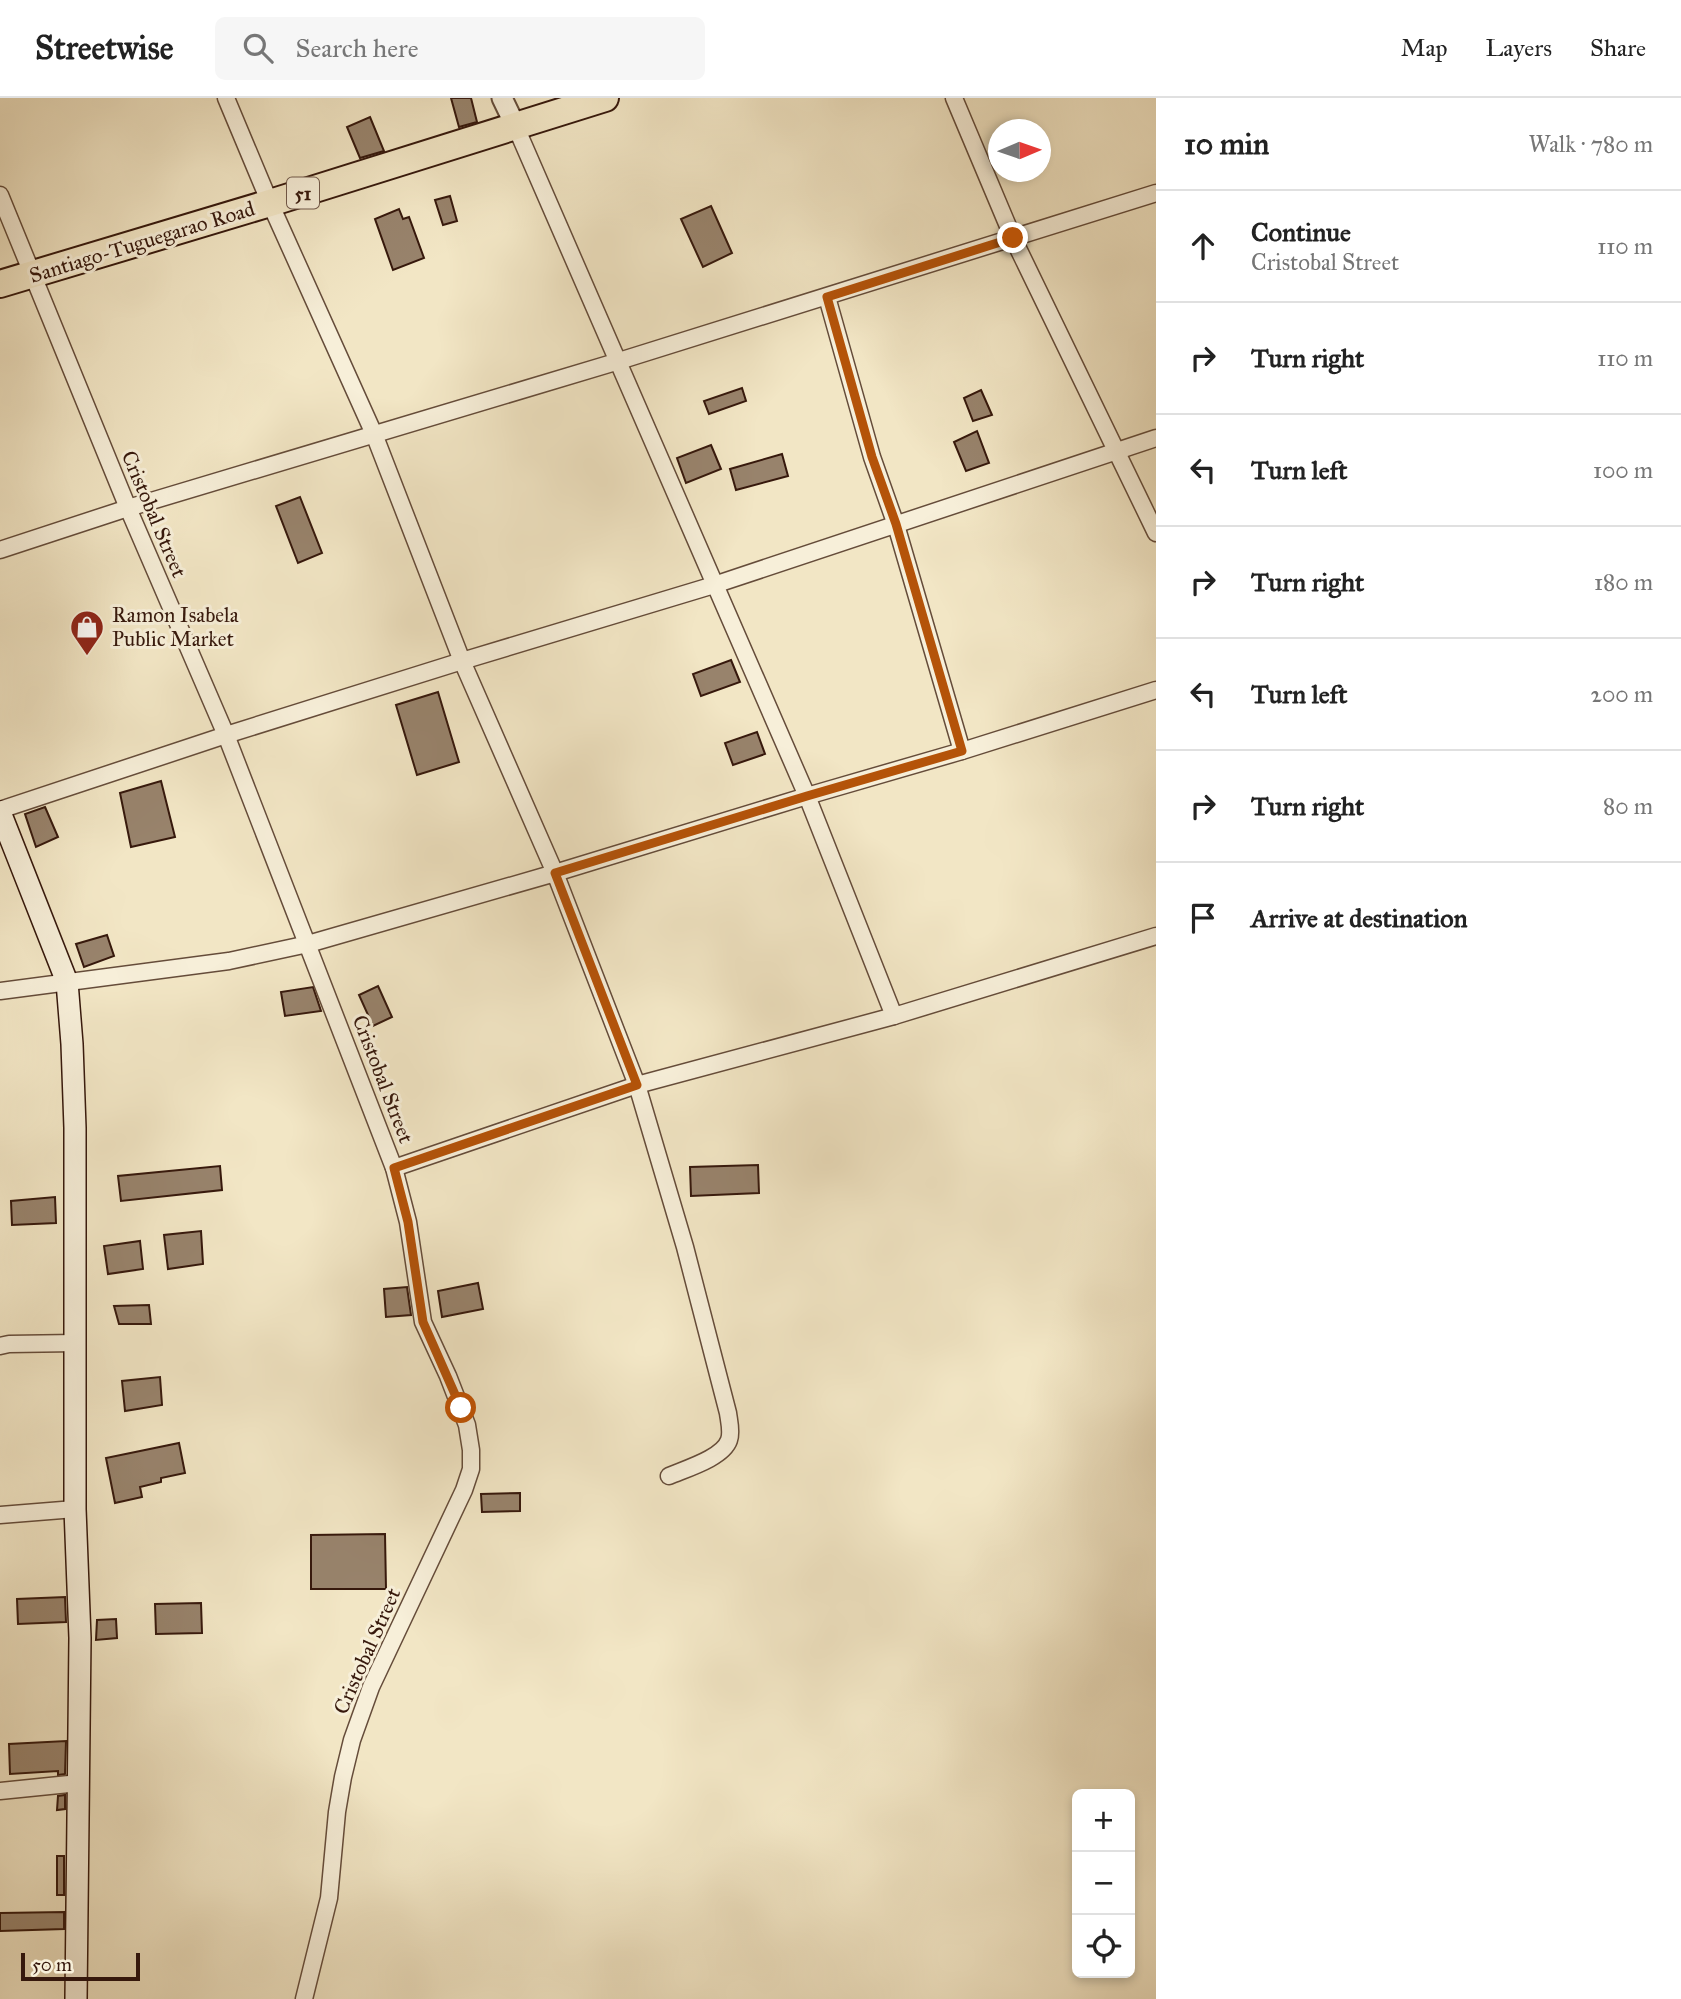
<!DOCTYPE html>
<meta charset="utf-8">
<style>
body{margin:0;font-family:"IM FELL Great Primer",serif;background:#f6f6f6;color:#222}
.controls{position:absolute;right:21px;bottom:21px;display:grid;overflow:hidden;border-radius:10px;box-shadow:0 4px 10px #0003}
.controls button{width:63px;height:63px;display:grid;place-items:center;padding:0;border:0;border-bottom:2px solid #e0e0e0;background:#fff;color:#222;font:35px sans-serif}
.compass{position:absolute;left:988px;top:21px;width:63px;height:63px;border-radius:50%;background:#fff;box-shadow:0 4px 10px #0003;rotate:88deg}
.scale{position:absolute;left:21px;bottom:18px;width:119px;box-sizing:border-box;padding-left:7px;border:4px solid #36180c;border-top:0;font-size:19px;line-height:24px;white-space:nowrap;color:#36180c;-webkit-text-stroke:5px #f7efd9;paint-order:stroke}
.stop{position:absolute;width:21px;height:21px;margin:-16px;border:5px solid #b45309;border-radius:50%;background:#fff}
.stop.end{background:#b45309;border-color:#fff;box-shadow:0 2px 7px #0008}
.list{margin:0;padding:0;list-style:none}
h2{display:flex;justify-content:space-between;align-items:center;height:91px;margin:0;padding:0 28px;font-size:30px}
h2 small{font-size:23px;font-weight:400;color:#767676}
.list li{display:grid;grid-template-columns:46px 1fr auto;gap:21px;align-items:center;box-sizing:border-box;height:112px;padding:0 28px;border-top:2px solid #e0e0e0}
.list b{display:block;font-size:26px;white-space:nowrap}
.list p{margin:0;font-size:23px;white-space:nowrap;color:#767676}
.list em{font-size:23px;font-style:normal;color:#767676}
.icon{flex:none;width:38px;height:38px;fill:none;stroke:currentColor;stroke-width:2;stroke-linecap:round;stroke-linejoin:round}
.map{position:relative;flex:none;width:1156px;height:1901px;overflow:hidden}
header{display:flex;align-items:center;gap:42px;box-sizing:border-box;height:98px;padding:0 35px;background:#fff;border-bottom:2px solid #e0e0e0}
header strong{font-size:33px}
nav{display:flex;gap:38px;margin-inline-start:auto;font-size:24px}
.search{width:490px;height:63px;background:#f6f6f6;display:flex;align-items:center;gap:18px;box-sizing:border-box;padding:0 24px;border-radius:10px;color:#767676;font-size:26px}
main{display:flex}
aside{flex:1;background:#fff}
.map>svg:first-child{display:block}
</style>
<header>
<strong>Streetwise</strong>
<div class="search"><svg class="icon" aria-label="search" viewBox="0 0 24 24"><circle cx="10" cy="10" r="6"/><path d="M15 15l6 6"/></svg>Search here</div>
<nav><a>Map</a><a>Layers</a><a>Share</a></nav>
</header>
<main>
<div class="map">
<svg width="1156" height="1901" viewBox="0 0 1156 1901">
<rect width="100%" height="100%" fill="#f2e6c5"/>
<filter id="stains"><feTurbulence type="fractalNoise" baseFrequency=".00286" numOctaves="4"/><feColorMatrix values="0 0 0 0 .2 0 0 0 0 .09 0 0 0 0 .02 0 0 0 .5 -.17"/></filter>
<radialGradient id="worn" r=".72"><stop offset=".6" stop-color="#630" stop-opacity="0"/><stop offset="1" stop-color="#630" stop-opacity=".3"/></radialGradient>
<!-- building -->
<g fill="#98836c" stroke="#36180c" stroke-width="2">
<polygon points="451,0 471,0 477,24 459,29"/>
<polygon points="370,19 384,53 360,60 347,29"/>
<polygon points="450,98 457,123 443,127 435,102"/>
<polygon points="711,108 732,155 703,169 681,121"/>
<polygon points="399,111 403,121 409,119 424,160 393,172 375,121"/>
<polygon points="742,290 746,303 709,316 704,303"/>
<polygon points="981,292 992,317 973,323 964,300"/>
<polygon points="977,333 989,365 966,373 954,344"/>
<polygon points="711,347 721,371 686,385 677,360"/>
<polygon points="782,356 788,378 736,392 730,371"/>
<polygon points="300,399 322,455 298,465 276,408"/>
<polygon points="731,562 740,584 701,598 693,576"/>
<polygon points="438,594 459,664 417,677 396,607"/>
<polygon points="757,634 765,656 733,667 725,645"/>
<polygon points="161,683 175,739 131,749 120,695"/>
<polygon points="45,709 58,739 36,749 25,716"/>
<polygon points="107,837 114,858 84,869 76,846"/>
<polygon points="378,888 392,919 373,928 359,897"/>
<polygon points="313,889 321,913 285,918 281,894"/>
<polygon points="758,1067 759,1095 691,1098 690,1069"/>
<polygon points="220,1068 222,1092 121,1103 118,1078"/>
<polygon points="55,1099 56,1125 12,1127 11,1103"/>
<polygon points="201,1133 203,1166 168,1171 164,1137"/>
<polygon points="140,1143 143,1171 108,1176 104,1148"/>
<polygon points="478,1185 483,1211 442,1219 438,1193"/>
<polygon points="407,1189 411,1217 386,1219 384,1191"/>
<polygon points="149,1207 151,1226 119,1226 114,1208"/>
<polygon points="160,1279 162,1307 125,1313 122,1283"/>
<polygon points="179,1345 185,1375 161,1380 161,1384 140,1389 142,1399 115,1405 106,1360"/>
<polygon points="520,1395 520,1413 482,1414 481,1396"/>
<polygon points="385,1436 386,1491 311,1491 311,1437"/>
<polygon points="65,1499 66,1524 18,1526 17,1501"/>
<polygon points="201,1505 202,1535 156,1536 155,1506"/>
<polygon points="116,1521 117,1540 96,1542 97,1522"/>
<polygon points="66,1643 65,1676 58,1677 58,1673 10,1676 9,1646"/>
<polygon points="65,1697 65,1711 57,1712 58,1698"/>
<rect x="57" y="1758" width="7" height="39"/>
<polygon points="64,1814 64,1831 0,1833 0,1815"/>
</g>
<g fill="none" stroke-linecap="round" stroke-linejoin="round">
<!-- minor casing -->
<g stroke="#654c3a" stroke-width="19">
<g id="minor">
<path d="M226,0L270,105L374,336L462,563L555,775L637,987L685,1149L728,1315C729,1323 732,1334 729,1342C723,1360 685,1371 669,1378"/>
<polyline points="954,0 1013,140 1156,435"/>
<polyline points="515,27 807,698 894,918"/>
<polyline points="0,97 128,410 226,637 394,1070 408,1124 423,1224 448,1278 467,1327 471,1352 471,1371 464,1392 371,1589 352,1642 343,1679 337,1714 329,1800 304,1901"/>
<polyline points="827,199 872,359 896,427 962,653"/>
<polyline points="0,452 128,410 619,263 1156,95"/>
<polyline points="0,712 226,637 462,563 714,487 1156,340"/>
<polyline points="0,893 229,863 308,846 555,775 807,698 962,653 1156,592"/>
<polyline points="394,1070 637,987 894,918 1156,838"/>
<polyline points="0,1248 9,1246 76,1245"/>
<polyline points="0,1417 75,1411"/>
<polyline points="0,1693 79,1685"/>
</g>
</g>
<!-- tertiary casing -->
<g stroke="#654c3a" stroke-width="23">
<polyline id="tertiary" points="502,0 515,27"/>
</g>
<!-- secondary casing -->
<g stroke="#36180c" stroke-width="24">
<polyline id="secondary" points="0,714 67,884 72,946 75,1030 75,1411 80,1540 76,1901"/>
</g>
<!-- trunk casing -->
<g stroke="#36180c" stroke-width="30">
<polyline id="trunk" points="0,186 270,105 605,0"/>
</g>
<!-- minor -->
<use href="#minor" stroke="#f7efd9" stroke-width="16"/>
<!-- tertiary -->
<use href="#tertiary" stroke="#f7efd9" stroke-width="19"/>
<!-- secondary -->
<use href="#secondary" stroke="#f7efd9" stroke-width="21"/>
<!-- trunk -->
<use href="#trunk" stroke="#f2e6c5" stroke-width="26"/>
</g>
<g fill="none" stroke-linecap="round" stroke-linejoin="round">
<!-- route -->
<polyline stroke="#b45309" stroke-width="9" points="461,1310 423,1224 408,1124 394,1070 637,987 555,775 807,698 962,653 896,426 872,359 827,199 1013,140"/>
</g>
<!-- icons -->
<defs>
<g id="shop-pin" transform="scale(1.75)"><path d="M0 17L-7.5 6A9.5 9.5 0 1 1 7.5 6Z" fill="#8f2418" stroke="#f7efd9"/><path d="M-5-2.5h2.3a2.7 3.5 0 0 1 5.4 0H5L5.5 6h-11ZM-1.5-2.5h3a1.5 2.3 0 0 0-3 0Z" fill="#fff"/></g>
</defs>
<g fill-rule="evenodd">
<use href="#shop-pin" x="87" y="529"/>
</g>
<g text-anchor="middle" stroke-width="6" stroke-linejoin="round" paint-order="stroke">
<!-- shield labels -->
<rect fill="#f7efd9" stroke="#70584a" stroke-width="2" x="287" y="79.5" width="32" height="31" rx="5"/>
<g font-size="19" font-weight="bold" fill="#36180c">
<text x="303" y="102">51</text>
</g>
<!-- street labels -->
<g font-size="21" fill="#36180c" stroke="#f7efd9">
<text transform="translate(142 144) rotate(-17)" y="7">Santiago-Tuguegarao Road</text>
<text transform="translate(154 416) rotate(67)" y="7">Cristobal Street</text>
<text transform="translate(383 981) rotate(69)" y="7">Cristobal Street</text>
<text transform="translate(367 1553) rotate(-66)" y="7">Cristobal Street</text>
</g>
<!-- poi labels -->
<g font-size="21" fill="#36180c" stroke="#f7efd9" text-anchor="start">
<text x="112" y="524">Ramon Isabela<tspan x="112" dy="24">Public Market</tspan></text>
</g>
</g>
<rect width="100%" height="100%" filter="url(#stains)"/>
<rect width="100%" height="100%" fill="url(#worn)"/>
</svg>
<div class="controls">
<button>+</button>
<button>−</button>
<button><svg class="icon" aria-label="locate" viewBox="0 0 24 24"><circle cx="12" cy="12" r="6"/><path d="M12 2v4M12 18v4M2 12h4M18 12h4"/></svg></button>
</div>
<svg class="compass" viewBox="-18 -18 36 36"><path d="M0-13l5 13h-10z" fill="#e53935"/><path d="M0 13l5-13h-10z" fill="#767676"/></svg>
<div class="scale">50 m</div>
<div class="stop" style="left:461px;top:1310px"></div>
<div class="stop end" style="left:1013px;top:140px"></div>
</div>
<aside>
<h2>10 min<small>Walk · 780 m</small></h2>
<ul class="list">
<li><svg class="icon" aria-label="ahead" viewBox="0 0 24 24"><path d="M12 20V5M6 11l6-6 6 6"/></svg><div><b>Continue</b><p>Cristobal Street</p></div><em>110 m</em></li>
<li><svg class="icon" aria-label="right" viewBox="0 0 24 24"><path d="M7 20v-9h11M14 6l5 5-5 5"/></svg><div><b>Turn right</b></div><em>110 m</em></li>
<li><svg class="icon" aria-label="left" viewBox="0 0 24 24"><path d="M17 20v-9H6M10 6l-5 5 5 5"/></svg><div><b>Turn left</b></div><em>100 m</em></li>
<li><svg class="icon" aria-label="right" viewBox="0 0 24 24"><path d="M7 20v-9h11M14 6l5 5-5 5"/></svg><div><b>Turn right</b></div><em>180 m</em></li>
<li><svg class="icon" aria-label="left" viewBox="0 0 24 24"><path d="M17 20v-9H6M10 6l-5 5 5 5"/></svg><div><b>Turn left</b></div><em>200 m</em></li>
<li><svg class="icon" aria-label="right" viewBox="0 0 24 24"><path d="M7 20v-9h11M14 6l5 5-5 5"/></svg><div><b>Turn right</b></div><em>80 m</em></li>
<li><svg class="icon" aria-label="arrive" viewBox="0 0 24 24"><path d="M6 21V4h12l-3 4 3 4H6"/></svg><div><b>Arrive at destination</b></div></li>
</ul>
</aside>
</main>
